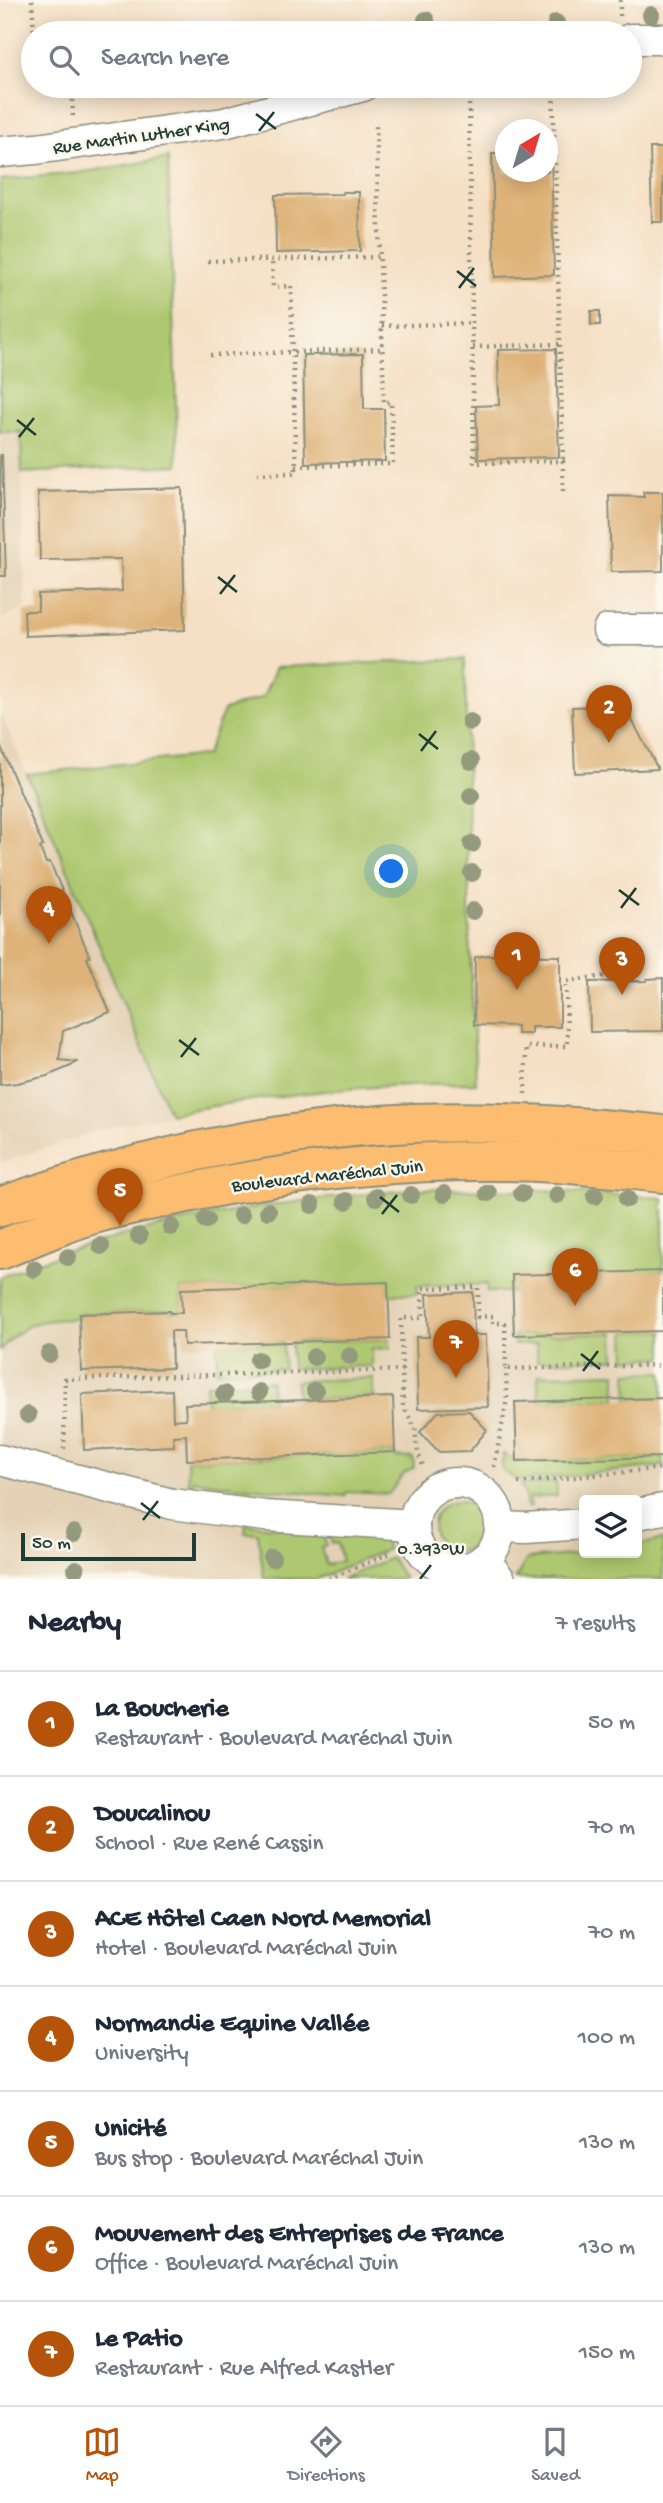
<!DOCTYPE html>
<meta charset="utf-8">
<style>
body{margin:0;font-family:"Gochi Hand",sans-serif;background:#f6f6f7;color:#1f2937}
.controls{position:absolute;right:21px;bottom:21px;display:grid;overflow:hidden;border-radius:7px;box-shadow:0 4px 18px #0003}
.controls button{width:63px;height:63px;display:grid;place-items:center;padding:0;border:0;border-bottom:2px solid #e0e1e3;background:#fff;color:#1f2937;font:35px sans-serif}
.compass{position:absolute;left:495px;top:119px;width:63px;height:63px;border-radius:50%;background:#fff;box-shadow:0 4px 18px #0003;rotate:38deg}
.scale{position:absolute;left:21px;bottom:18px;width:175px;box-sizing:border-box;padding-left:7px;border:4px solid #1f3d34;border-top:0;font-size:19px;line-height:24px;white-space:nowrap;color:#1f3d34;-webkit-text-stroke:5px #fbf7ec;paint-order:stroke}
.you{position:absolute;left:392px;top:872px;width:24px;height:24px;margin:-18px;border:5px solid #fff;border-radius:50%;background:#1a73e8;box-shadow:0 0 0 10px #1a73e833}
.badge{display:grid;place-items:center;width:46px;height:46px;border-radius:50%;background:#b45309;color:#fff;font-size:23px;font-weight:700}
.pin{position:absolute;translate:-50% -58px;filter:drop-shadow(0 2px 4px #0008)}
.pin::after{content:'';position:absolute;top:37px;width:24px;height:21px;background:inherit;clip-path:polygon(0 0,100% 0,50% 100%)}
.list{margin:0;padding:0;list-style:none}
h2{display:flex;justify-content:space-between;align-items:center;height:91px;margin:0;padding:0 28px;font-size:30px}
h2 small{font-size:23px;font-weight:400;color:#747a83}
.list li{display:grid;grid-template-columns:46px 1fr auto;gap:21px;align-items:center;box-sizing:border-box;height:105px;padding:0 28px;border-top:2px solid #e0e1e3}
.list b{display:block;font-size:26px;white-space:nowrap}
.list p{margin:0;font-size:23px;white-space:nowrap;color:#747a83}
.list em{font-size:23px;font-style:normal;color:#747a83}
.icon{flex:none;width:38px;height:38px;fill:none;stroke:currentColor;stroke-width:2;stroke-linecap:round;stroke-linejoin:round}
.map{position:relative;flex:none;width:663px;height:1579px;overflow:hidden}
.search{position:absolute;background:#fff;box-shadow:0 4px 18px #0003;left:21px;right:21px;top:21px;height:77px;display:flex;align-items:center;gap:18px;box-sizing:border-box;padding:0 24px;border-radius:38px;color:#747a83;font-size:26px}
.sheet{height:826px;background:#fff}
nav{display:flex;justify-content:space-around;align-items:center;box-sizing:border-box;height:98px;border-top:2px solid #e0e1e3;background:#fff;font-size:19px;color:#747a83}
nav a{display:grid;justify-items:center;gap:4px}
nav .on{color:#b45309}
.map>svg:first-child{display:block}
</style>
<div class="map">
<svg width="663" height="1579" viewBox="0 0 663 1579">
<rect width="100%" height="100%" fill="#fbf7ec"/>
<filter id="ink" filterUnits="userSpaceOnUse"><feTurbulence type="fractalNoise" baseFrequency=".0143" numOctaves="2"/><feDisplacementMap in="SourceGraphic" scale="14" xChannelSelector="R" yChannelSelector="G"/><feConvolveMatrix kernelMatrix="1 2 1 2 8 2 1 2 1" color-interpolation-filters="sRGB"/></filter>
<filter id="wash" filterUnits="userSpaceOnUse"><feTurbulence type="fractalNoise" baseFrequency=".00686" numOctaves="4" result="noise"/><feDisplacementMap in="SourceGraphic" scale="28" xChannelSelector="R" yChannelSelector="G"/><feGaussianBlur stdDeviation="1.57" result="paint"/><feColorMatrix in="noise" values="0 0 0 0 0 0 0 0 0 0 0 0 0 0 0 0 0 1.4 0 .05"/><feComposite in="paint" operator="in"/></filter>
<g filter="url(#wash)">
<rect width="100%" height="100%" fill="#f5e0c5"/>
<!-- built -->
<g fill="#e4d1b5" fill-rule="evenodd">
<polygon points="21,431 25,608 0,619 0,432"/>
<polygon points="0,711 170,1114 100,1130 0,1163"/>
<path d="M427,1189L543,1190L663,1198V1579H0V1277L81,1248L184,1220L266,1206L360,1194ZM584,1500H637V1553H584Z"/>
</g>
<!-- green -->
<g fill="#adc86f" stroke="#668252" stroke-width="2">
<polygon points="168,158 178,465 22,473 21,432 0,432 0,180 78,173"/>
<path d="M465,659L470,950L476,1083C373,1084 271,1094 170,1114L27,774L206,755L224,710L263,697L276,667Z"/>
<path d="M427,1189L543,1190L663,1198V1271L513,1292H487V1284L417,1286V1294H388V1283L181,1289L182,1313H170L169,1311L80,1314L79,1319C41,1320 26,1319 0,1350V1277C135,1221 281,1199 427,1189Z"/>
<polygon points="663,1331 663,1357 626,1359 625,1332"/>
<polygon points="614,1333 615,1359 537,1361 537,1344 514,1345 514,1335"/>
<polygon points="390,1339 390,1348 372,1349 372,1366 292,1369 291,1342"/>
<polygon points="283,1342 284,1369 217,1371 217,1344"/>
<polygon points="663,1372 663,1398 628,1399 627,1373"/>
<polygon points="616,1373 616,1399 539,1402 538,1375"/>
<polygon points="373,1378 374,1397 297,1400 296,1381"/>
<polygon points="271,1381 272,1401 206,1404 206,1384"/>
<polygon points="395,1452 396,1457 413,1458 414,1468 403,1474 389,1494 346,1492 345,1496 232,1486 193,1480 191,1496 189,1496 187,1460"/>
<polygon points="503,1454 517,1461 663,1457 663,1466 518,1481 502,1470"/>
<polygon points="556,1481 557,1496 530,1498 531,1507 527,1507 525,1495 521,1485"/>
<circle cx="458" cy="1526" r="25"/>
<polygon points="246,1524 323,1532 326,1545 321,1547 326,1565 342,1561 337,1543 332,1544 329,1533 379,1537 384,1540 388,1549 317,1579 264,1579 258,1533 245,1533"/>
<polygon points="663,1540 663,1579 515,1579 527,1559 590,1553 637,1553 637,1545"/>
<polygon points="391,1558 404,1579 342,1579"/>
</g>
<g id="blocks">
<!-- building -->
<g fill="#deb278">
<polygon points="650,148 663,148 663,222 652,222"/>
<polygon points="548,152 551,152 554,275 495,277 492,153 505,153 505,172 548,172"/>
<polygon points="343,192 359,192 360,251 276,253 275,195 343,194"/>
<rect x="591" y="311" width="9" height="14"/>
<polygon points="556,349 559,457 478,459 476,406 499,405 498,350"/>
<polygon points="363,354 364,409 384,409 385,461 305,463 303,355"/>
<polygon points="0,455 2,455 6,576 0,576"/>
<polygon points="182,488 185,630 25,636 24,611 38,611 38,594 122,591 121,559 40,560 38,492"/>
<polygon points="643,492 663,492 663,571 611,572 609,496 644,497"/>
<polygon points="624,705 658,769 575,773 572,707"/>
<polygon points="0,745 43,846 40,848 46,863 50,862 90,957 87,958 110,1012 63,1031 59,1060 77,1062 71,1066 47,1076 17,1083 0,1085"/>
<polygon points="488,955 560,956 560,1027 531,1027 531,1034 517,1034 517,1026 474,1025 475,957"/>
<polygon points="663,978 663,1031 590,1032 589,982 647,981 647,979"/>
<polygon points="663,1271 663,1331 514,1335 512,1275"/>
<polygon points="388,1282 390,1339 184,1345 183,1331 171,1331 172,1368 81,1371 79,1314 169,1311 170,1313 182,1313 181,1289"/>
<polygon points="473,1292 474,1335 486,1335 488,1407 418,1409 416,1337 429,1337 427,1294"/>
<polygon points="172,1390 173,1420 186,1419 185,1404 393,1397 395,1452 187,1460 186,1435 173,1436 174,1446 84,1450 82,1394"/>
<polygon points="663,1398 663,1457 517,1461 515,1402"/>
<polygon points="469,1411 487,1430 470,1451 439,1452 420,1432 438,1412"/>
</g>
</g>
</g>
<g filter="url(#ink)">
<use href="#blocks" fill-opacity="0" stroke="#8a8e7c" stroke-width="2"/>
<g fill="none" stroke-linecap="round" stroke-linejoin="round">
<!-- minor casing -->
<g stroke="#8a8e7c" stroke-width="33">
<g id="minor">
<polyline points="630,39 663,39"/>
<polyline points="0,152 36,149 224,123 363,86"/>
<polyline points="608,630 663,630"/>
<polyline points="0,1460 172,1504 265,1516 414,1525"/>
<circle cx="457" cy="1526" r="43"/>
<polyline points="637,1514 663,1509"/>
<polyline points="501,1527 526,1528 584,1524"/>
<polyline points="484,1559 500,1579"/>
</g>
</g>
<!-- major casing -->
<g stroke="#8a8e7c" stroke-width="42">
<g id="major">
<path d="M0,1207C133,1160 273,1129 414,1123C497,1120 581,1126 663,1135"/>
<path d="M0,1250C28,1239 56,1226 84,1217C116,1207 150,1201 182,1194C281,1173 382,1161 483,1161C543,1160 603,1167 663,1173"/>
</g>
</g>
<!-- path -->
<g stroke="#8a8e7c" stroke-width="4.5" stroke-dasharray="2 5" stroke-linecap="butt">
<polyline points="32,0 34,33"/>
<polyline points="620,0 620,17"/>
<polyline points="72,86 73,119"/>
<polyline points="553,86 563,461"/>
<polyline points="469,104 474,463 563,461 563,494"/>
<polyline points="208,261 380,257"/>
<polyline points="382,326 472,323"/>
<polyline points="473,347 560,344"/>
<polyline points="210,355 382,349"/>
<polyline points="296,466 393,464 391,402 384,403 376,125"/>
<polyline points="257,474 296,473 291,286 273,287 272,259"/>
<polyline points="525,1094 526,1047 567,1046 566,981 615,975 624,948"/>
<polyline points="402,1370 401,1318 423,1318 422,1288 478,1287 478,1317 493,1316 493,1323 505,1323 506,1369 663,1365"/>
<polyline points="64,1449 65,1379 402,1370 403,1406 415,1428 418,1453 423,1466"/>
<polyline points="494,1467 507,1399 506,1369"/>
<polyline points="518,1483 663,1468"/>
<polyline points="329,1579 393,1552"/>
</g>
<!-- minor -->
<use href="#minor" stroke="#fff" stroke-width="30"/>
<!-- major -->
<use href="#major" stroke="#fcbd6f" stroke-width="38"/>
</g>
<!-- trees -->
<g fill="#939a7e">
<circle cx="651" cy="15" r="9"/>
<circle cx="426" cy="20" r="9"/>
<circle cx="556" cy="23" r="9"/>
<circle cx="470" cy="722" r="9"/>
<circle cx="471" cy="761" r="9"/>
<circle cx="471" cy="796" r="9"/>
<circle cx="472" cy="844" r="9"/>
<circle cx="472" cy="873" r="9"/>
<circle cx="473" cy="911" r="9"/>
<circle cx="488" cy="1193" r="9"/>
<circle cx="522" cy="1193" r="9"/>
<circle cx="444" cy="1194" r="9"/>
<circle cx="411" cy="1195" r="9"/>
<circle cx="557" cy="1195" r="9"/>
<circle cx="595" cy="1196" r="9"/>
<circle cx="376" cy="1197" r="9"/>
<circle cx="627" cy="1199" r="9"/>
<circle cx="346" cy="1201" r="9"/>
<circle cx="312" cy="1205" r="9"/>
<circle cx="268" cy="1211" r="9"/>
<circle cx="241" cy="1215" r="9"/>
<circle cx="206" cy="1220" r="9"/>
<circle cx="171" cy="1227" r="9"/>
<circle cx="139" cy="1236" r="9"/>
<circle cx="101" cy="1246" r="9"/>
<circle cx="68" cy="1257" r="9"/>
<circle cx="34" cy="1269" r="9"/>
<circle cx="49" cy="1354" r="9"/>
<circle cx="350" cy="1356" r="9"/>
<circle cx="314" cy="1357" r="9"/>
<circle cx="258" cy="1360" r="9"/>
<circle cx="315" cy="1391" r="9"/>
<circle cx="259" cy="1392" r="9"/>
<circle cx="224" cy="1394" r="9"/>
<circle cx="28" cy="1415" r="9"/>
<circle cx="74" cy="1533" r="9"/>
<circle cx="272" cy="1558" r="9"/>
<circle cx="76" cy="1569" r="9"/>
</g>
</g>
<!-- ticks -->
<path fill="none" stroke="#1f3d34" stroke-width="2.5" d="M256,114L276,129M259,131L274,112M457,271L476,286M459,288L474,268M17,420L36,435M19,437L34,418M218,577L237,592M220,594L235,575M419,734L438,749M421,751L436,731M619,890L639,905M621,908L636,888M179,1040L199,1055M181,1057L196,1038M380,1197L399,1212M382,1214L397,1195M581,1354L600,1369M583,1371L598,1351M141,1503L160,1518M143,1520L158,1501M420,1579L431,1565"/>
<g text-anchor="middle" stroke-width="5" stroke-linejoin="round" paint-order="stroke">
<!-- street labels -->
<g font-size="19" fill="#1f3d34" stroke="#fbf7ec">
<text transform="translate(141 134) rotate(-8)" y="7">Rue Martin Luther King</text>
<text transform="translate(327 1174) rotate(-6)" y="7">Boulevard Maréchal Juin</text>
</g>
</g>
<g font-size="18" text-anchor="middle" fill="#1f3d34" stroke="#fbf7ec" stroke-width="5" stroke-linejoin="round" paint-order="stroke">
<text x="431" y="1554">0.393°W</text>
</g>
</svg>
<div class="controls">
<button><svg class="icon" aria-label="layers" viewBox="0 0 24 24"><path d="M12 4l9 5-9 5-9-5zM3 14l9 5 9-5"/></svg></button>
</div>
<svg class="compass" viewBox="-18 -18 36 36"><path d="M0-13l5 13h-10z" fill="#e53935"/><path d="M0 13l5-13h-10z" fill="#747a83"/></svg>
<div class="scale">50 m</div>
<div class="you"></div>
<div class="pin badge" style="left:517px;top:990px">1</div>
<div class="pin badge" style="left:609px;top:743px">2</div>
<div class="pin badge" style="left:622px;top:995px">3</div>
<div class="pin badge" style="left:49px;top:944px">4</div>
<div class="pin badge" style="left:120px;top:1226px">5</div>
<div class="pin badge" style="left:575px;top:1306px">6</div>
<div class="pin badge" style="left:456px;top:1378px">7</div>
<div class="search"><svg class="icon" aria-label="search" viewBox="0 0 24 24"><circle cx="10" cy="10" r="6"/><path d="M15 15l6 6"/></svg>Search here</div>
</div>
<section class="sheet">
<h2>Nearby<small>7 results</small></h2>
<ul class="list">
<li><span class="badge">1</span><div><b>La Boucherie</b><p>Restaurant · Boulevard Maréchal Juin</p></div><em>50 m</em></li>
<li><span class="badge">2</span><div><b>Doucalinou</b><p>School · Rue René Cassin</p></div><em>70 m</em></li>
<li><span class="badge">3</span><div><b>ACE Hôtel Caen Nord Memorial</b><p>Hotel · Boulevard Maréchal Juin</p></div><em>70 m</em></li>
<li><span class="badge">4</span><div><b>Normandie Equine Vallée</b><p>University</p></div><em>100 m</em></li>
<li><span class="badge">5</span><div><b>Unicité</b><p>Bus stop · Boulevard Maréchal Juin</p></div><em>130 m</em></li>
<li><span class="badge">6</span><div><b>Mouvement des Entreprises de France</b><p>Office · Boulevard Maréchal Juin</p></div><em>130 m</em></li>
<li><span class="badge">7</span><div><b>Le Patio</b><p>Restaurant · Rue Alfred Kastler</p></div><em>150 m</em></li>
</ul>
</section>
<nav>
<a class="on"><svg class="icon" aria-label="map" viewBox="0 0 24 24"><path d="M3 6l6-2 6 2 6-2v14l-6 2-6-2-6 2zM9 4v14M15 6v14"/></svg>Map</a>
<a><svg class="icon" aria-label="directions" viewBox="0 0 24 24"><path d="M12 3l9 9-9 9-9-9zM9 14v-3h6M13 9l2 2-2 2"/></svg>Directions</a>
<a><svg class="icon" aria-label="saved" viewBox="0 0 24 24"><path d="M7 4h10v16l-5-4-5 4z"/></svg>Saved</a>
</nav>
